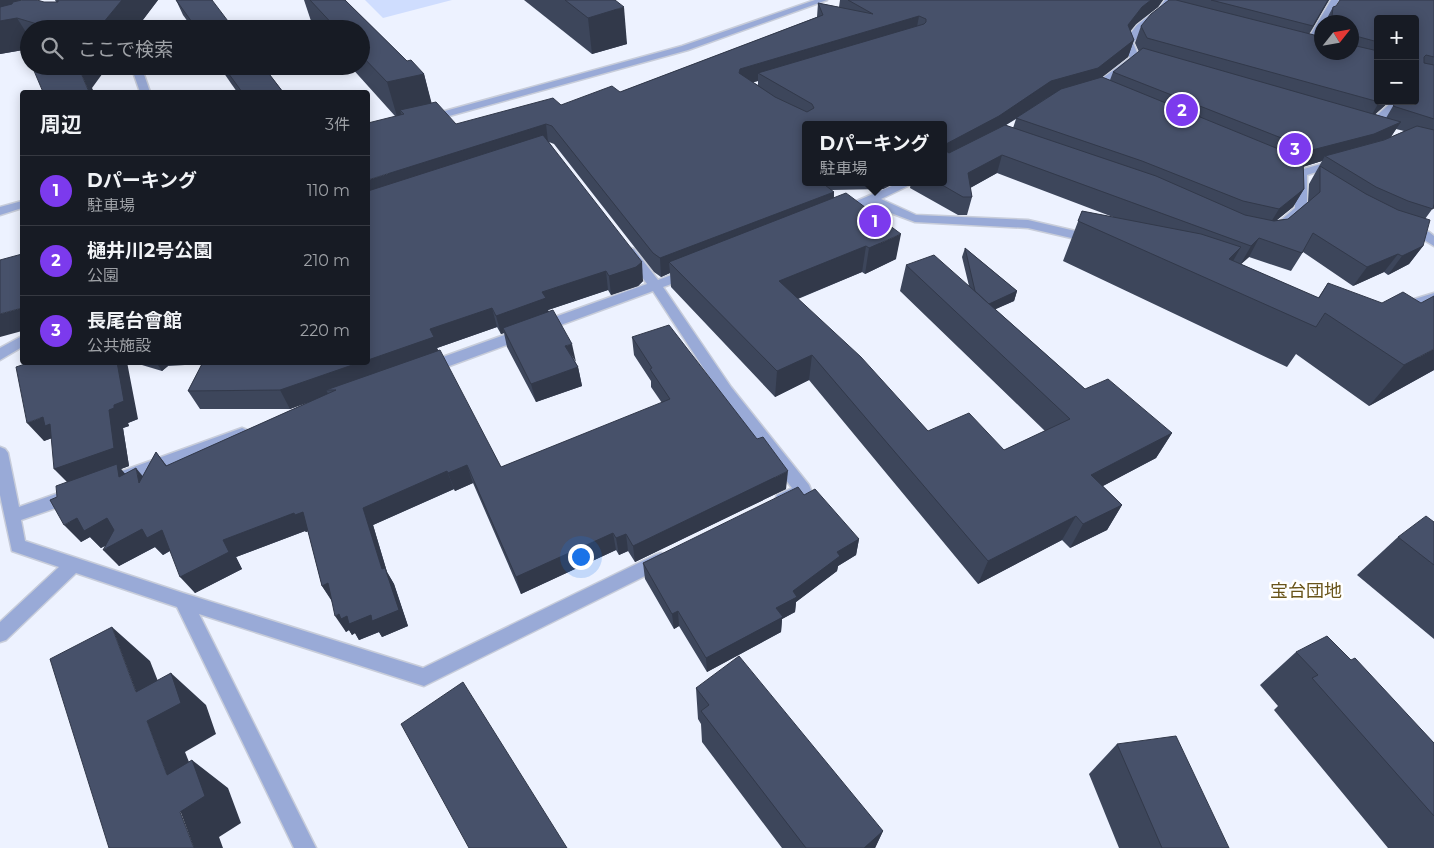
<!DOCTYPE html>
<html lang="ja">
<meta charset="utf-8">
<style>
body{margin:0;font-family:Montserrat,"Noto Sans JP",sans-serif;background:#20242c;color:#f1f3f6}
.controls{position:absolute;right:15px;top:15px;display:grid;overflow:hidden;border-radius:5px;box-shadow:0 2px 12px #0003}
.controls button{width:45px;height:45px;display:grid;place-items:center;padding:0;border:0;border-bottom:1px solid #363941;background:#171b24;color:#f1f3f6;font:25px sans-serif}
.compass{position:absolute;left:1314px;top:15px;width:45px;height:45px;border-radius:50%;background:#171b24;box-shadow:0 2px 12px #0003;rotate:59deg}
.you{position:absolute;left:580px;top:556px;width:18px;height:18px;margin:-12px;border:4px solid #fff;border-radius:50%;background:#1a73e8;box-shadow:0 0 0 8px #1a73e833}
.badge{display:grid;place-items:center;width:32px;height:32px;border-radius:50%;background:#7c3aed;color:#fff;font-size:16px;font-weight:700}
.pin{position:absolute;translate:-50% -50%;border:2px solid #fff;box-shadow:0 1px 5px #0006}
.popup{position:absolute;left:802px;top:121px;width:145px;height:65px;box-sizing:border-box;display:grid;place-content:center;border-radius:5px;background:#171b24;filter:drop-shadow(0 1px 4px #0005);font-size:16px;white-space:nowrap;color:#9ea1a6}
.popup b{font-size:19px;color:#f1f3f6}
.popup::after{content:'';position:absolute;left:50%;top:100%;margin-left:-10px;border:10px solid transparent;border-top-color:#171b24}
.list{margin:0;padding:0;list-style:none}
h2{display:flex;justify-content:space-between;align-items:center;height:65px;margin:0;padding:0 20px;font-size:21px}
h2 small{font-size:16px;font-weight:400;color:#9ea1a6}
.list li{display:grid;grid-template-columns:32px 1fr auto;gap:15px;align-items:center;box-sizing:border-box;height:70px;padding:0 20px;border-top:1px solid #363941}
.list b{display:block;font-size:19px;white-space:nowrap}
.list p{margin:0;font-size:16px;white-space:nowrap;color:#9ea1a6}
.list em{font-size:16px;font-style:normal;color:#9ea1a6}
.icon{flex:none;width:28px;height:28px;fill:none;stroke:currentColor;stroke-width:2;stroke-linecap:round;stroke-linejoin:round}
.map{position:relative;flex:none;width:1434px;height:848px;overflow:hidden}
.search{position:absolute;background:#171b24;box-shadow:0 2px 12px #0003;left:20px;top:20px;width:350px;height:55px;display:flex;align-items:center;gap:12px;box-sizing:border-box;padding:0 18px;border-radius:28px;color:#9ea1a6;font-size:19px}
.panel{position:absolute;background:#171b24;box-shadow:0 2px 12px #0003;left:20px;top:90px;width:350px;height:275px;border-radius:5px}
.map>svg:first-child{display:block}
</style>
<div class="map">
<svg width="1434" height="848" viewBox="0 0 1434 848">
<rect width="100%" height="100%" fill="#edf2ff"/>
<!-- green -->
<polygon fill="#cfddfe" points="365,0 452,0 383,18"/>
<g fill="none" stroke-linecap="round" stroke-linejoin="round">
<!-- street casing -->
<g stroke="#c8cdda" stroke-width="3">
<g id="street">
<polygon points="815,0 827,0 688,50 431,121 423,121 422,119 423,117 682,46"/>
<path d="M1165,0H1174C1162,16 1145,27 1133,43L1140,59L1138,61L1097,92H1089V88L1130,58L1123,43L1137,25L1159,8Z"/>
<polygon points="1331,0 1339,0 1326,22 1322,22 1322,32 1310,51 1304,51 1302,49"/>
<polygon points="131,66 141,66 150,92 140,92"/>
<polygon points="1393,101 1404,101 1375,128 1367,128 1366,126 1367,124"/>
<polygon points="1338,159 1342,160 1344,162 1342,164 1307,175 1307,209 1290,224 1282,224 1280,221 1295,208 1295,173 1297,171"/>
<polygon points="901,182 916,182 881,199 916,215 1028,220 1097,236 1099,239 1093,243 1028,228 915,222 891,213 872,203 842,216 836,212 838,209"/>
<polygon points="22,201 22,208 0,215 0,207"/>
<polygon points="1407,226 1429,232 1434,236 1434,246 1421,238 1403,233 1401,230 1403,227"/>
<polygon points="630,248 634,249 658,280 685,270 693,270 695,273 693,276 663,287 731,387 809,485 811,490 809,495 783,507 777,505 775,500 777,495 792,488 721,395 653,291 433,372 423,372 421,368 423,364 647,284 624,252"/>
<polygon points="1434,293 1434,302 1400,312 1395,311 1393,308 1395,305"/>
<polygon points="22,336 22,347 0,360 0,348"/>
<polygon points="242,428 247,430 250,434 247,438 120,484 114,482 112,478 114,474"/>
<polygon points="0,447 5,449 8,453 19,507 70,489 76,491 78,496 76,501 21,520 25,541 183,593 423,668 655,555 661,553 667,555 670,560 667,565 424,686 199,614 316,848 294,848 177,607 76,573 6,640 0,642 0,622 59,567 12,551 0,495"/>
</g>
</g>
<!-- street -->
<use href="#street" fill="#99aad7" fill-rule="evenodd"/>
</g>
<!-- wall -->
<g fill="#3d465b" fill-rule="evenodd">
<polygon points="0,0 44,2 56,2 55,0 158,0 136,29 29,29 29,49 0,54"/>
<polygon points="176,0 234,29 193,29 183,15"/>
<path d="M304,0H345L407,61L424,74L431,103L456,124L561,105L620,92L817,17L818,3L839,7L840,0H1163L1158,7L1136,24L1130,31L1134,40L1128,57L1102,77L1110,80L1113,72L1139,52L1135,43L1141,26L1169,0H1329L1309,34L1321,37L1322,35V52H1352V22H1325L1333,7L1434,0V209L1433,208L1425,219L1423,246L1409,264L1388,275L1384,272L1353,286L1303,252L1291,271L1249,257L1241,264L1318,298L1328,283L1434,370L1369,406L1296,354L1287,367L1063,261L1082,211L1113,217L997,173L970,188L972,197L967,215H958L910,188L911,182H944V125H806V182H897L883,189L831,190L834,192V198L896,259L865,274L862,272L798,299L928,431L1004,450L1045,431L900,291L906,265L969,286L962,257L965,248L1017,291L1014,301L995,309L1085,389L1172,433L1156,458L1103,486L1122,505L1107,530L1070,548L1062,540L978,584L809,380L775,397L671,287L670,273L661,277L654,272L554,144L549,142L643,281L638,286L611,295L608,290L548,310L578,367L582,386L536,402L507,347L504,333L501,334L497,327L437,348L501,467L662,403L651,387V381L634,355L632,337L786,489L635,562L628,551L619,555L616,550L521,594L473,483L455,491L454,489L373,525L387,572L394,584L408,626L382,637L379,632L359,640L355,633L352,635L349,630L346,632L331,600L322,586L308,531L306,532L305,531L236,557L242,569L195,593L170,551L163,555L155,547L119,566L105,546L101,548L90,537L81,542L57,497L67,482L52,438L44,441L31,362L138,419L128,423L129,426L123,428L129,466L121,469L125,474L143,476L156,452L167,466L311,401L290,409H200L188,391L202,364L168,366L162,371L132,362H368L395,116L350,66H361V29H316L312,24ZM1378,19H1415V101L1393,106L1386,118L1375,114L1390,101H1378ZM758,81V85L753,82ZM1016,119L1013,128L1006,125ZM1396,129L1404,131L1391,137ZM1322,161L1309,184L1308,202L1288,219L1277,220L1293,207L1304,189L1303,167Z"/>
<polygon points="524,0 615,0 627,44 592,54"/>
<polygon points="219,66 263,66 283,92 237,92"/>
<polygon points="804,495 859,539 856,555 838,566 837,571 796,602 795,612 782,619 781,632 707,672 679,626 674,629 645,579 643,563"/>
<polygon points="1434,522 1434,639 1357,575 1398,537"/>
<polygon points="1296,652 1351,660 1434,743 1434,848 1388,848 1274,710 1278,706 1260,685"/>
<polygon points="696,688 883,831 875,848 782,848 702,742 701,724 698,719"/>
<polygon points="1117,744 1229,848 1119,848 1089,774"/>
</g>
<!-- shaded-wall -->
<g fill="#32394a">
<polygon points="0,0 21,0 17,18 29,37 29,49 0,54"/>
<polygon points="122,0 158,0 136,29 98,29"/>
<polygon points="1151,0 1163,0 1158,7 1136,24 1122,42 1128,25 1142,7"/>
<polygon points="1328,0 1329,0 1304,43 1313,26"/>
<polygon points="624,7 627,44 592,54 588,18"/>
<polygon points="919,16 916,32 758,73 758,81 739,86 740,69"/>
<polygon points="1134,40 1128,57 1092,85 1046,98 994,133 944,161 946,144 1051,81"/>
<polygon points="78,66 108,66 92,88 94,92 89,92"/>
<polygon points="424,74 434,112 404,114 400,110 403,119 398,120 387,82"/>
<polygon points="1381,101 1390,101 1369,120 1379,102"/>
<polygon points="1401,122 1390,138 1325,156 1322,161 1302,167 1312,150"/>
<polygon points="546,124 548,142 368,200 368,180"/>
<polygon points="1002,155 997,173 963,192 968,173"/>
<polygon points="884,182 897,182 883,189"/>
<polygon points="1304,189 1293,207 1268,227 1279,209"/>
<polygon points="834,192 832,211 669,262 670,273 661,277 660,258"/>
<polygon points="901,234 896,259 865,274 869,248"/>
<polygon points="1259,238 1249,257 1240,265 1251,246"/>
<polygon points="866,246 862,272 777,307 779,281"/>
<polygon points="1423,246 1409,264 1388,275 1402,256"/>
<polygon points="1241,247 1220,284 1229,259"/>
<polygon points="1398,254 1384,272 1353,286 1367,267"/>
<polygon points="642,262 643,281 638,286 611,295 609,276"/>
<polygon points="606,271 608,290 548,310 550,317 503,328 504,333 501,334 496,316 542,292"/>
<polygon points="1017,291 1014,301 976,318 979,308"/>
<polygon points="22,308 22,331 0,337 0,314"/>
<polygon points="492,308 497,327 437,348 440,356 336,390 326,390 329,395 290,409 280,390 361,362 368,362 368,360 430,329"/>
<polygon points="572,344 576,362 565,346"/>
<polygon points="1434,349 1434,370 1369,406 1404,365"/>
<polygon points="812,355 809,380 775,397 777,371"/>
<polygon points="117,362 127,362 138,419 128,423 129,426 123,428 129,466 121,469 132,482 71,486 54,469 114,405"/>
<polygon points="156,362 166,362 168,366 162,371"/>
<polygon points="578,367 582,386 536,402 531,384"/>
<polygon points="43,417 67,443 55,437 44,441 27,423"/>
<polygon points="1172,433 1156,458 1078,499 1091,475"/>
<polygon points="467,465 473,483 455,491 448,473"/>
<polygon points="136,468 151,486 139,483"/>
<polygon points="447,471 454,489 373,525 387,572 394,584 408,626 382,637 379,632 359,640 355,633 352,635 349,630 346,632 335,616 339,614 347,616 382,569 363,508"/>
<polygon points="788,471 786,489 635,562 633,546"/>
<polygon points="1122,505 1107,530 1070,548 1083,524"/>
<polygon points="303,512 314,529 306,532 305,531 236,557 242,569 195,593 180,577 223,540 294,513"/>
<polygon points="1076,516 1062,540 978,584 988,561"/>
<polygon points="77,518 107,518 123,535 101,548 90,537 81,542 64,525"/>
<polygon points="142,529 162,530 176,547 163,555 155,547 119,566 103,550"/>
<polygon points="613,533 616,550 521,594 516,577"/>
<polygon points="626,534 628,551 619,555 616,538"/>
<polygon points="859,539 856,555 838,566 837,571 796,602 795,612 782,619 781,632 707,672 706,658 776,608 793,591 837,552"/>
<polygon points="328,583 333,602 322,586"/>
<polygon points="678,611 679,626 674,629 672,614"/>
<polygon points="112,627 150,661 169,709 171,673 206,705 216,734 185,752 203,797 192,760 228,788 241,823 219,837 223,848 194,848"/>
<polygon points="883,831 875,848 864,848"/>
</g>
<!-- building -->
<g fill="#47516a" stroke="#32394a" fill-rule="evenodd">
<polygon points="22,0 37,0 44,2 58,2 58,0 122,0 98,29 54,29 17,18 0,21 0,7 12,4 13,2"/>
<polygon points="176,0 212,0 234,29 197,29"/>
<polygon points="310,0 345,0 407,61 411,60 424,74 387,82 361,55 361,29 337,29"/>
<polygon points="565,0 615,0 624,7 588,18"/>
<path d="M848,0H1151L1142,7L1128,25L1134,40L1098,68L1051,81L999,116L946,144V151L949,153L1005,125L1156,176L1245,215L1274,221L1288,219L1320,192V166L1366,194L1398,210L1430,220L1423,246L1402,256L1398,254L1367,267L1313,233L1302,253L1259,238L1251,246L1002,155L968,173L972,197H963L937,182H944V125H806V182H821L834,192L660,258L653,253L552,126L546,124L368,180V123L404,114L400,110L436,102L456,124L553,98L561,105L612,86L620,92L823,15L818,3L873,14ZM919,16L926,19V22L924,24L758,73L812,104L814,108L807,112L775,97L739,73L740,69Z"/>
<polygon points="1169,0 1176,0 1322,37 1322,52 1352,52 1352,45 1378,51 1378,101 1381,101 1379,102 1147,38 1141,26 1151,14"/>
<polygon points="1211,0 1328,0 1313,26"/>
<polygon points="1340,0 1434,0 1434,57 1426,55 1424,57 1424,63 1434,65 1434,119 1393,106 1399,101 1415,101 1415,86 1417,85 1417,82 1415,82 1415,19 1378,19 1378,42 1352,35 1352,22 1329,22 1332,16 1333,7 1336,6"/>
<polygon points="1143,48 1401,122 1374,134 1312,150 1113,72"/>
<polygon points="32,66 78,66 89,92 43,92"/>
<polygon points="223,66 263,66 283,92 242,92"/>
<polygon points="1102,77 1303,159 1304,189 1279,209 1243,201 1142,161 1016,118 1061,89"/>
<polygon points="1417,126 1434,130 1434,204 1433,209 1408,201 1376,187 1325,156 1384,140"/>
<polygon points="543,135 642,262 636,267 609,276 606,271 542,292 546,298 496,316 492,308 430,329 434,337 368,360 368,191"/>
<polygon points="846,193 901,234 869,248 866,246 779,281 861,357 928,431 969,413 1004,450 1070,419 906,265 934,255 1085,389 1108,379 1172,433 1091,475 1122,505 1083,524 1076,516 988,561 812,355 777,371 669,262"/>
<polygon points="1082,211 1201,234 1241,247 1229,259 1319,298 1328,283 1382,303 1403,292 1421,303 1434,296 1434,349 1404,365 1325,313 1316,327 1078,221"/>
<polygon points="965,248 1017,291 989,304 975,291"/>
<polygon points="22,254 22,308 0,314 0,260"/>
<polygon points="553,310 572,344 565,346 578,367 531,384 503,328"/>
<polygon points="669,325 757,439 763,437 788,471 633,546 626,534 616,538 613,533 516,577 467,465 448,473 447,471 363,508 382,569 385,568 399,610 372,621 371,615 349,624 347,616 341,619 339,614 335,616 328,583 322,586 303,512 295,515 294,513 223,540 229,552 180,577 162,530 147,538 142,529 103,550 114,530 107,518 84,531 77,518 64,525 50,500 57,497 56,486 117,464 119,477 136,468 139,483 156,452 166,466 336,390 326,390 440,350 501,467 670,399 650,369 652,368 632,337"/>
<polygon points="31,362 117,362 124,401 114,405 114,408 109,410 114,448 54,469 50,424 45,426 43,417 27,423 16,367"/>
<polygon points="203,362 361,362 280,390 188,391"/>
<polygon points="798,487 804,495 815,489 859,539 837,552 840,556 793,591 797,597 776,608 783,617 706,658 678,611 672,614 643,563"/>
<polygon points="1426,516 1434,522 1434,565 1398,537"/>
<polygon points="112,627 136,692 171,673 181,703 147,721 167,775 192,760 205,796 180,812 194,848 109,848 50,659"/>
<polygon points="1327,636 1351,660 1355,658 1434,743 1434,816 1312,678 1318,675 1296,652"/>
<polygon points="739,656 883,831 864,848 806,848 701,711 709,705 696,688"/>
<polygon points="463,682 567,848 469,848 401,724"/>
<polygon points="1176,736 1229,848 1162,848 1117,744"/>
</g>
<g text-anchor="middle" stroke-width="5" stroke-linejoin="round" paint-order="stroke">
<!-- quarter labels -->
<g font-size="18" fill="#695419" stroke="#fff">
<text x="1306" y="597">宝台団地</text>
</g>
</g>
</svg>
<div class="controls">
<button>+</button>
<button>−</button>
</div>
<svg class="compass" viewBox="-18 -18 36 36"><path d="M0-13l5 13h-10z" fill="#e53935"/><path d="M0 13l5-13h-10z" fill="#9ea1a6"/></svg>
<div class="you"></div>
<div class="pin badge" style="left:875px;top:221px">1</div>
<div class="popup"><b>Dパーキング</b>駐車場</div>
<div class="pin badge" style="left:1182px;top:110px">2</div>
<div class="pin badge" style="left:1295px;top:149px">3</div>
<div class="search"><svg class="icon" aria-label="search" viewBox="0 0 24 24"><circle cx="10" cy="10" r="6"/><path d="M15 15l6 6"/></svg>ここで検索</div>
<section class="panel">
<h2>周辺<small>3件</small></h2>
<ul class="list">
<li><span class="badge">1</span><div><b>Dパーキング</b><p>駐車場</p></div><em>110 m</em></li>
<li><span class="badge">2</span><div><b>樋井川2号公園</b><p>公園</p></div><em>210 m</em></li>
<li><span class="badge">3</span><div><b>長尾台會館</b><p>公共施設</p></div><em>220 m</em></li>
</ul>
</section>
</div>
